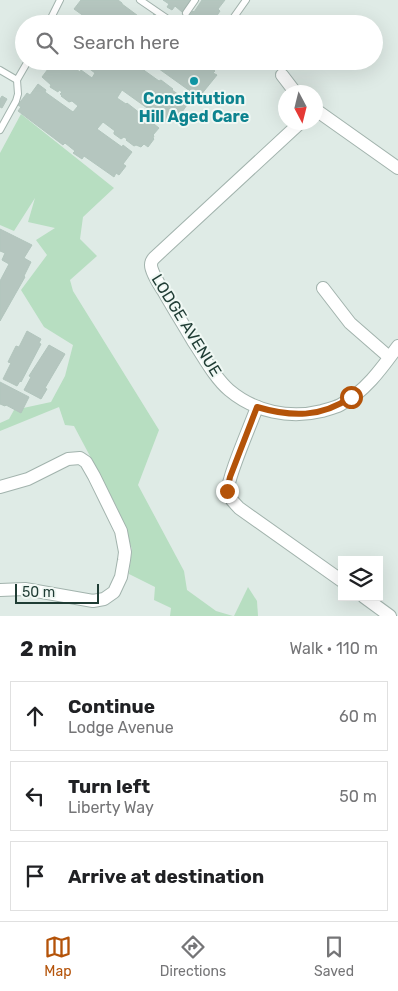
<!DOCTYPE html>
<meta charset="utf-8">
<style>
body{margin:0;font-family:Rubik,sans-serif;background:#f2f2f2;color:#202124}
.controls{position:absolute;right:15px;bottom:15px;display:grid;overflow:hidden;border-radius:0px;box-shadow:0 5px 20px #0002}
.controls button{width:45px;height:45px;display:grid;place-items:center;padding:0;border:0;border-bottom:1px solid #e0e0e0;background:#fff;color:#202124;font:25px sans-serif}
.compass{position:absolute;left:278px;top:85px;width:45px;height:45px;border-radius:50%;background:#fff;box-shadow:0 5px 20px #0002;rotate:173deg}
.scale{position:absolute;left:15px;bottom:12px;width:84px;box-sizing:border-box;padding-left:5px;border:2px solid #1f3c34;border-top:0;font-size:14px;line-height:18px;white-space:nowrap;color:#1f3c34;-webkit-text-stroke:4px #f0f8f4;paint-order:stroke}
.stop{position:absolute;width:15px;height:15px;margin:-11px;border:4px solid #b45309;border-radius:50%;background:#fff}
.stop.end{background:#b45309;border-color:#fff;box-shadow:0 1px 5px #0008}
.list{margin:0;padding:0;list-style:none}
h2{display:flex;justify-content:space-between;align-items:center;height:65px;margin:0;padding:0 20px;font-size:21px}
h2 small{font-size:16px;font-weight:400;color:#757577}
.list li{display:grid;grid-template-columns:32px 1fr auto;gap:15px;align-items:center;box-sizing:border-box;height:70px;margin:0 10px 10px;padding:0 10px;border:1px solid #e0e0e0;border-radius:0px}
.list b{display:block;font-size:19px;white-space:nowrap}
.list p{margin:0;font-size:16px;white-space:nowrap;color:#757577}
.list em{font-size:16px;font-style:normal;color:#757577}
.icon{flex:none;width:28px;height:28px;fill:none;stroke:currentColor;stroke-width:2;stroke-linecap:round;stroke-linejoin:round}
.map{position:relative;flex:none;width:398px;height:616px;overflow:hidden}
.search{position:absolute;background:#fff;box-shadow:0 5px 20px #0002;left:15px;right:15px;top:15px;height:55px;display:flex;align-items:center;gap:12px;box-sizing:border-box;padding:0 18px;border-radius:28px;color:#757577;font-size:19px}
.sheet{height:305px;background:#fff}
nav{display:flex;justify-content:space-around;align-items:center;box-sizing:border-box;height:70px;border-top:1px solid #e0e0e0;background:#fff;font-size:14px;color:#757577}
nav a{display:grid;justify-items:center;gap:2px}
nav .on{color:#b45309}
.map>svg:first-child{display:block}
</style>
<div class="map">
<svg width="398" height="616" viewBox="0 0 398 616">
<rect width="100%" height="100%" fill="#dfebe6"/>
<!-- green -->
<g fill="#b7dec1">
<polygon points="21,114 114,188 83,217 80,239 97,256 70,280 73,291 159,430 138,485 184,571 187,590 216,611 233,616 170,616 171,608 154,600 155,587 129,574 132,549 117,507 74,426 65,425 59,407 0,431 0,423 9,419 14,410 51,402 65,376 73,345 44,327 21,290 47,255 36,240 55,228 28,222 35,198 14,231 0,225 0,153"/>
<polygon points="248,587 257,601 258,616 234,616"/>
</g>
<!-- building -->
<g fill="#b5c6bf" stroke="#b2c5bd">
<polygon points="81,0 118,0 122,3 122,4 149,24 95,24 74,9"/>
<polygon points="163,0 191,0 182,12 175,6 172,10 167,7 169,4"/>
<polygon points="202,0 225,0 218,9 220,11 214,20 212,19 209,24 191,24 188,21 190,19 188,17 193,11 194,12"/>
<polygon points="154,14 168,24 148,23"/>
<polygon points="54,61 65,61 80,72 81,70 92,78 95,73 79,61 133,61 138,65 138,66 159,81 161,80 173,89 172,90 189,102 175,122 171,119 168,123 122,90 117,98 126,104 127,103 159,128 153,135 154,136 153,138 154,139 148,147 144,144 141,147 136,145 134,146 126,140 127,139 124,137 121,139 114,134 114,132 115,131 103,122 97,129 122,147 123,145 132,152 123,164 126,166 119,175 116,173 114,177 84,156 82,159 73,153 75,151 65,143 63,145 18,111 21,107 18,105 27,93 30,95 38,84 46,90 45,92 73,112 78,106 72,101 69,102 61,96 62,95 60,94 62,92 59,90 58,92 50,87 51,85 42,77"/>
<polygon points="148,61 201,61 215,71 213,73 217,75 200,96 198,95 197,96"/>
<polygon points="2,96 7,99 2,108 0,107 0,99"/>
<polygon points="0,229 32,245 24,258 31,262 24,276 25,277 0,321 0,281 9,264 2,260 5,253 0,251"/>
<polygon points="27,331 41,339 39,343 41,344 21,382 20,381 17,386 3,379 11,363 8,362 16,346 19,347"/>
<polygon points="49,345 65,354 45,388 47,389 41,399 24,390 31,377 29,376"/>
<polygon points="0,382 29,397 21,413 6,405 5,406 0,404"/>
</g>
<g fill="none" stroke-linecap="round" stroke-linejoin="round">
<!-- service casing -->
<g stroke="#a2b3ad" stroke-width="8">
<g id="service">
<polyline points="140,0 175,24"/>
<polyline points="186,13 195,0"/>
<polyline points="48,24 60,0"/>
<polyline points="229,24 246,0"/>
<polyline points="0,70 17,80"/>
<polyline points="0,130 16,101 18,94 17,80 28,61"/>
</g>
</g>
<!-- minor casing -->
<g stroke="#a2b3ad" stroke-width="14">
<g id="minor">
<polyline points="282,75 295,92"/>
<polyline points="316,110 398,168"/>
<path d="M301,122L154,258C152,260 151,261 151,265C151,271 160,286 164,292C173,308 183,324 193,341C204,357 214,377 229,390C255,412 290,419 322,411C328,409 334,408 340,405C365,392 382,368 398,346"/>
<polyline points="323,288 350,323 389,357"/>
<path d="M257,407C252,422 226,480 228,492C229,499 235,503 239,508L342,581"/>
<polyline points="0,487 28,479 68,459 80,458 86,462 94,476 121,531 125,552 124,560 121,577 114,592 104,599 93,601 25,589 0,590"/>
<polyline points="364,597 390,616"/>
</g>
</g>
<!-- service -->
<use href="#service" stroke="#fff" stroke-width="6"/>
<!-- minor -->
<use href="#minor" stroke="#fff" stroke-width="12"/>
</g>
<g fill="none" stroke-linecap="round" stroke-linejoin="round">
<!-- route -->
<path stroke="#b45309" stroke-width="6" d="M227,491L230,477L257,407C291,417 321,418 351,397"/>
</g>
<!-- markers -->
<circle fill="#0f9aa8" stroke="#f0f8f4" stroke-width="2" cx="194" cy="81" r="5"/>
<g text-anchor="middle" stroke-width="4" stroke-linejoin="round" paint-order="stroke">
<!-- culture labels -->
<g font-size="16" font-weight="bold" fill="#0d838f" stroke="#f0f8f4">
<text x="194" y="104">Constitution<tspan x="194" dy="18">Hill Aged Care</tspan></text>
</g>
<!-- street labels -->
<g font-size="16" fill="#1f3c34" stroke="#f0f8f4">
<text transform="translate(187 325) rotate(58)" y="6">LODGE AVENUE</text>
</g>
</g>
</svg>
<div class="controls">
<button><svg class="icon" aria-label="layers" viewBox="0 0 24 24"><path d="M12 4l9 5-9 5-9-5zM3 14l9 5 9-5"/></svg></button>
</div>
<svg class="compass" viewBox="-18 -18 36 36"><path d="M0-13l5 13h-10z" fill="#e53935"/><path d="M0 13l5-13h-10z" fill="#757577"/></svg>
<div class="scale">50 m</div>
<div class="stop" style="left:351px;top:397px"></div>
<div class="stop end" style="left:227px;top:491px"></div>
<div class="search"><svg class="icon" aria-label="search" viewBox="0 0 24 24"><circle cx="10" cy="10" r="6"/><path d="M15 15l6 6"/></svg>Search here</div>
</div>
<section class="sheet">
<h2>2 min<small>Walk · 110 m</small></h2>
<ul class="list">
<li><svg class="icon" aria-label="ahead" viewBox="0 0 24 24"><path d="M12 20V5M6 11l6-6 6 6"/></svg><div><b>Continue</b><p>Lodge Avenue</p></div><em>60 m</em></li>
<li><svg class="icon" aria-label="left" viewBox="0 0 24 24"><path d="M17 20v-9H6M10 6l-5 5 5 5"/></svg><div><b>Turn left</b><p>Liberty Way</p></div><em>50 m</em></li>
<li><svg class="icon" aria-label="arrive" viewBox="0 0 24 24"><path d="M6 21V4h12l-3 4 3 4H6"/></svg><div><b>Arrive at destination</b></div></li>
</ul>
</section>
<nav>
<a class="on"><svg class="icon" aria-label="map" viewBox="0 0 24 24"><path d="M3 6l6-2 6 2 6-2v14l-6 2-6-2-6 2zM9 4v14M15 6v14"/></svg>Map</a>
<a><svg class="icon" aria-label="directions" viewBox="0 0 24 24"><path d="M12 3l9 9-9 9-9-9zM9 14v-3h6M13 9l2 2-2 2"/></svg>Directions</a>
<a><svg class="icon" aria-label="saved" viewBox="0 0 24 24"><path d="M7 4h10v16l-5-4-5 4z"/></svg>Saved</a>
</nav>
